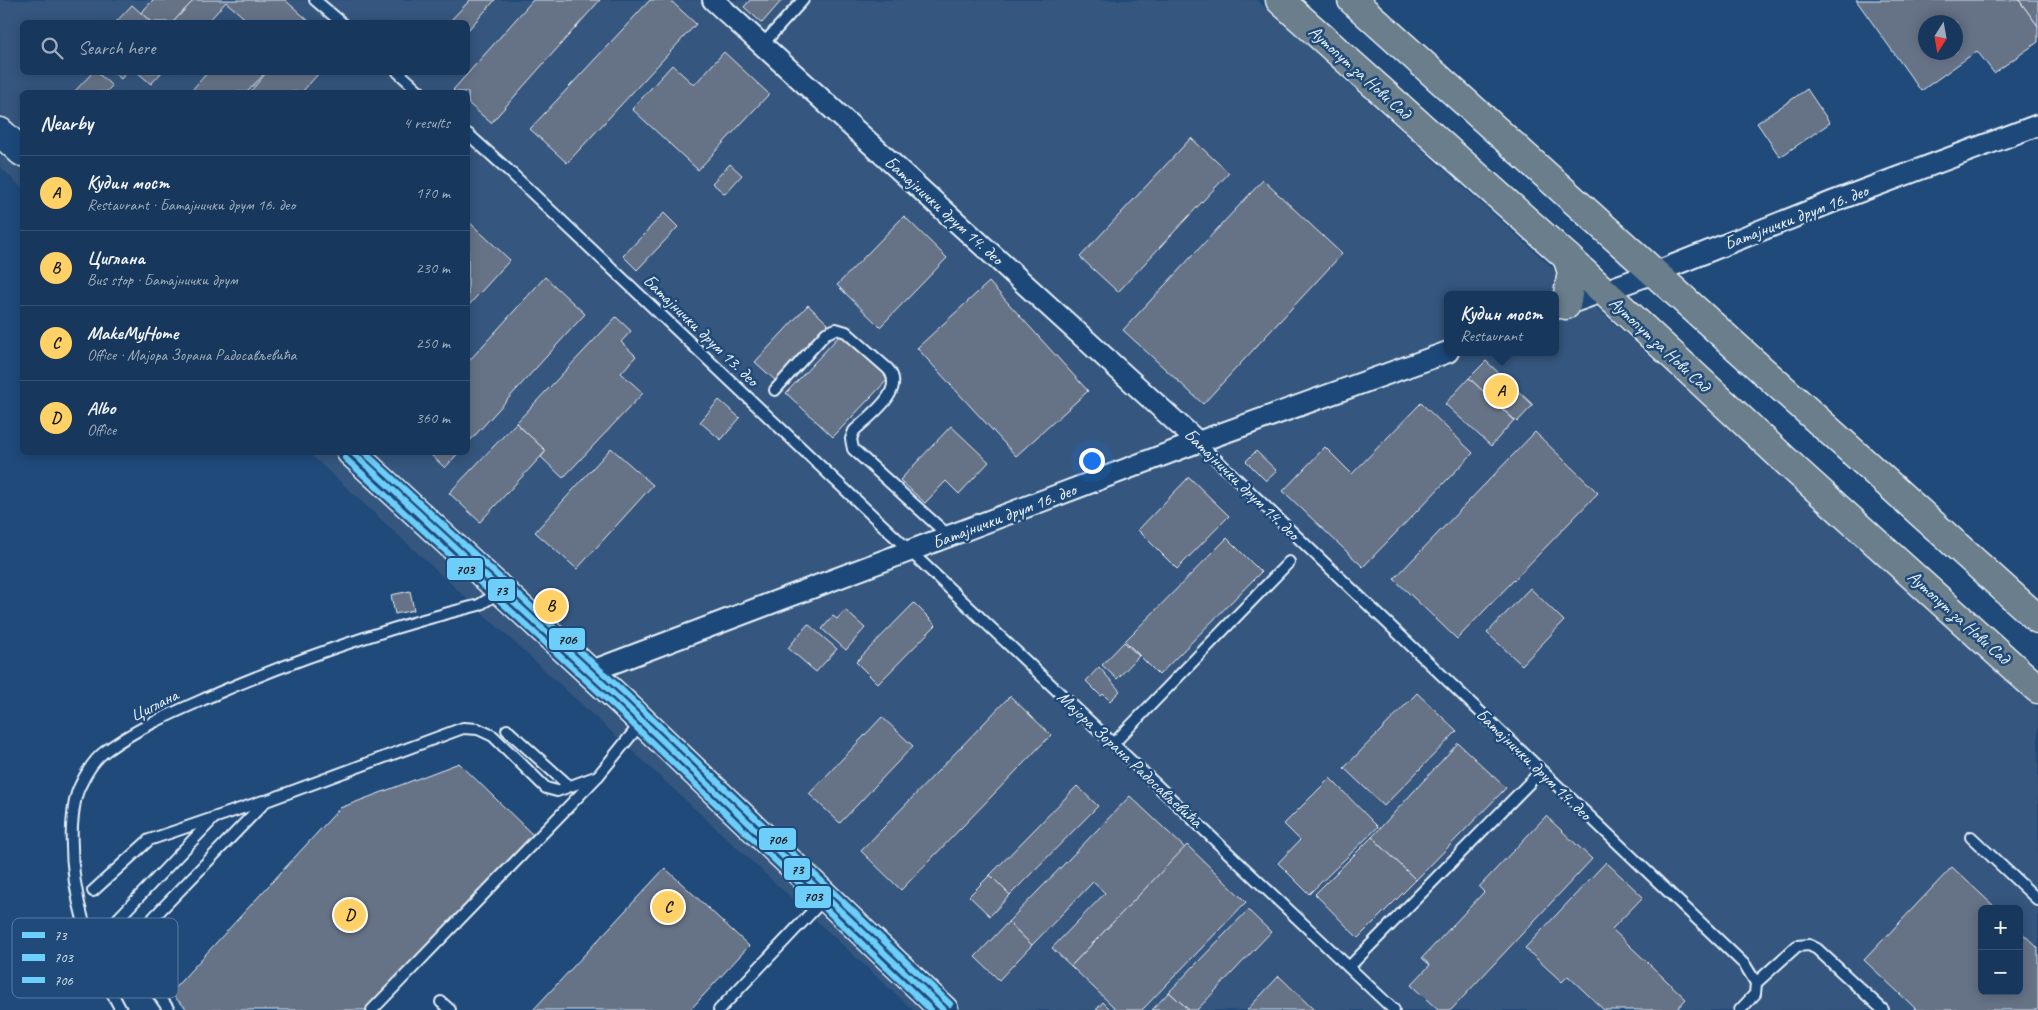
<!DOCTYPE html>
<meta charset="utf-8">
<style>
body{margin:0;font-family:Caveat,sans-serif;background:#203f62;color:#f1f3f6}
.controls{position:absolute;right:15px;bottom:15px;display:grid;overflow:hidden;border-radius:8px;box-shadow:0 2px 12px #0003}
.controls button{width:45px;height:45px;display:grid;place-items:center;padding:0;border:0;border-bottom:1px solid #365272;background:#17385c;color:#f1f3f6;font:25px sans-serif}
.compass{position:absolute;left:1918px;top:15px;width:45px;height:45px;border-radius:50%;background:#17385c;box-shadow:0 2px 12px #0003;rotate:191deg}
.you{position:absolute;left:1091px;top:460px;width:18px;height:18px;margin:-12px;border:4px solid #fff;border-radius:50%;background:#1a73e8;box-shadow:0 0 0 8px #1a73e833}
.badge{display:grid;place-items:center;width:32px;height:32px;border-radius:50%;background:#ffd166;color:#111;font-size:16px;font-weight:700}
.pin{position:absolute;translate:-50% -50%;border:2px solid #fff;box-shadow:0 1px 5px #0006}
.popup{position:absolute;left:1444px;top:291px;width:115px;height:65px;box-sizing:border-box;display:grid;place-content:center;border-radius:8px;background:#17385c;filter:drop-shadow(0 1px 4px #0005);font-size:16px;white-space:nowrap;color:#9eacbb}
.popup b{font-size:19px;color:#f1f3f6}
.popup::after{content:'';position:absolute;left:50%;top:100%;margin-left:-10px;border:10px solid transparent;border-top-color:#17385c}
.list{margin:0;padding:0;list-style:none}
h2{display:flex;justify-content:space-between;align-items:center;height:65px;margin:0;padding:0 20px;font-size:21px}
h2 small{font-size:16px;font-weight:400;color:#9eacbb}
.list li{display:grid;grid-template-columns:32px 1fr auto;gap:15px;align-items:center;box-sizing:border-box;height:75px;padding:0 20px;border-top:1px solid #365272}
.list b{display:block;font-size:19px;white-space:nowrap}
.list p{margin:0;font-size:16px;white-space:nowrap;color:#9eacbb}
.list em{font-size:16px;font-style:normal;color:#9eacbb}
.icon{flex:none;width:28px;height:28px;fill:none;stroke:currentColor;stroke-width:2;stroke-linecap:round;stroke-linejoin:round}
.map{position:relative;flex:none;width:2038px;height:1010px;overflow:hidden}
.search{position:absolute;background:#17385c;box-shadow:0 2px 12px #0003;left:20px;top:20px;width:450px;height:55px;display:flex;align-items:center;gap:12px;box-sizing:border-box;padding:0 18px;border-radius:8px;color:#9eacbb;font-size:19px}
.panel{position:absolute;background:#17385c;box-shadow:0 2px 12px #0003;left:20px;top:90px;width:450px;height:365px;border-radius:8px}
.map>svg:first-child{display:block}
</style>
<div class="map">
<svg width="2038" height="1010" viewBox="0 0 2038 1010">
<rect width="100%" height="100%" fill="#1f4a7a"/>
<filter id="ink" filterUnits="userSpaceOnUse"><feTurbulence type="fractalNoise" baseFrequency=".02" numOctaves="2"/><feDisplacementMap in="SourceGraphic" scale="10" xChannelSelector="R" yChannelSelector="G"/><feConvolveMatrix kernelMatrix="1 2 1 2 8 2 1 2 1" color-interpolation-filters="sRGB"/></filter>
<g filter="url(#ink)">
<!-- built -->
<path fill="#34567e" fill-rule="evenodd" d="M0,0H1257L2038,708V1010H913L309,453L468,452V92H22V188L0,167ZM22,22H468V72H22ZM1447,295H1555V352H1447ZM1982,909H2019V991H1982Z"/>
<!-- building -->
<g fill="#667286" stroke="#e8f1f8" fill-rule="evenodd">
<polygon points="153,0 194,0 173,22 151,22 141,13"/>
<polygon points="194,0 285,0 310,22 249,22 226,2 208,22 173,22"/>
<polygon points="470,0 495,0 468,30 468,22 449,22"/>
<polygon points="533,0 600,0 491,123 468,103 468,92 456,92 453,90"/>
<polygon points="650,0 670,0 696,24 567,163 530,129"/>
<polygon points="750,0 782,0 762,23 744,7"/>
<path d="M1856,0H2019L2038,26V42L1994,73L1977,51L1921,91ZM1926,22H1956V52H1926Z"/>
<polygon points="2019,0 2038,0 2038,26"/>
<polygon points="132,5 141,13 151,22 116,22"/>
<polygon points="724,52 769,94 698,170 632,109 672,65 694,85"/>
<polygon points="93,72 97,72 112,86 106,92 74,92"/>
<polygon points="113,72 127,72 121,79"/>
<polygon points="137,72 162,72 151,84"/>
<polygon points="208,72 266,72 247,92 190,92"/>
<polygon points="267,72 320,72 302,92 250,92"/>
<polygon points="1807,89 1830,123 1780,157 1757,123"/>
<polygon points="1191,138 1229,173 1118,292 1080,257"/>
<polygon points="730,164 742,175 725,194 712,183"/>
<polygon points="1263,180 1342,254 1203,404 1123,330"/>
<polygon points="664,213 678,227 637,270 623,256"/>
<polygon points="904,216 947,258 880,327 837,285"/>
<polygon points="468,221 510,260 468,306"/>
<polygon points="545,277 585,314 468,443 468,362"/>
<polygon points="989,282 1088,391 1016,456 917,348"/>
<polygon points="808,305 828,324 776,381 755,362"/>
<polygon points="616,317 631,331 621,342 636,356 621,373 643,393 563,478 541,457 546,451 516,423"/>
<polygon points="841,334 889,378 833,437 786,393"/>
<polygon points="1486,361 1533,405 1517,422 1469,378"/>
<polygon points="1469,378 1514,420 1491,446 1445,404"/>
<polygon points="719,400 740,418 721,440 700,422"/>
<polygon points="1421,403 1473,453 1363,567 1283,491 1325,447 1352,474"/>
<polygon points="516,423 546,451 480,522 449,493"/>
<polygon points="951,426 989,462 959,494 946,481 925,503 900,480"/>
<polygon points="1535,432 1598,493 1457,639 1394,579"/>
<polygon points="611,448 653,485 577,569 535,532"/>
<polygon points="1256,451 1277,471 1266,481 1246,461"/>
<polygon points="428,452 459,452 445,468"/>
<polygon points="1189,477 1229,516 1177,569 1138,530"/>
<polygon points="1227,538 1261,572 1159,675 1125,641"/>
<polygon points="1530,588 1564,621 1522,665 1487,633"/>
<polygon points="410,591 414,610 395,614 391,595"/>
<polygon points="914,603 936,625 878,684 856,662"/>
<polygon points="845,610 865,628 846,650 822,629 833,616 837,619"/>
<polygon points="808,624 837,649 816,672 788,648"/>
<polygon points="1124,642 1139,656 1117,679 1102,665"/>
<polygon points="1099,667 1120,691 1110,701 1103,694 1101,696 1086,681"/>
<polygon points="1417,693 1457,731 1384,806 1344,768"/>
<polygon points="1010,696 1051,735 901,890 861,851"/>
<polygon points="882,717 913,746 840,823 809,794"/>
<polygon points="1458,743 1506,788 1416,880 1372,837"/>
<polygon points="459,763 535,837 365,1010 188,1010 170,993 340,808"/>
<polygon points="1330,778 1378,827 1309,894 1278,863 1300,840 1284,824"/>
<polygon points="1077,786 1098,806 1010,895 990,875"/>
<polygon points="1130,796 1185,848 1071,966 1052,948 1105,893 1093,882 1032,945 1008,922"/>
<polygon points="1546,816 1592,859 1451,1010 1438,1010 1411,985 1430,965 1422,958 1484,892 1479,887"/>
<polygon points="1372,837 1416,880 1358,938 1315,894"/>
<polygon points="1187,845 1246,902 1142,1010 1117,1010 1071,966"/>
<polygon points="1606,862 1643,897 1612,929 1686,999 1676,1010 1604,1010 1568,976 1562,982 1525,948"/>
<polygon points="1952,867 1997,909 1982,909 1982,991 2019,991 2019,930 2038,948 2038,1010 1917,1010 1864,960"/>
<polygon points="665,868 749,946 690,1010 533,1010"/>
<polygon points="990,875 1010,895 990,916 969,896"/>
<polygon points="1248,910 1271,932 1197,1010 1189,1010 1169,992"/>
<polygon points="1008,922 1032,945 999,980 975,957"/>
<polygon points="1279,976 1314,1010 1247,1010"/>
<polygon points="1169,992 1189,1010 1152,1010"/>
<polygon points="1103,1002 1111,1010 1096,1010"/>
</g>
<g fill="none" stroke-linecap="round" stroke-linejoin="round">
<!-- service casing -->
<g stroke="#e8f1f8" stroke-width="14">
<g id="service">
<polyline points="315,0 341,22"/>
<polyline points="762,45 803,0"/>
<polyline points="398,72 420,92"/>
<polyline points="468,134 508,170 1394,1010"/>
<path d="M775,390L826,333L836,329L846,332L888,369C907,391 869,416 854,431L851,439L853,449L950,537"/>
<polyline points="1198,442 1745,965 1756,983"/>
<polyline points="507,730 569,786"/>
<polyline points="1114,743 1289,562"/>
<polyline points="1971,837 2038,900"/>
<polyline points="93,891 149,840 263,801"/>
<polyline points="110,927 213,819"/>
<polyline points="1349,967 1541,771"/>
<polyline points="1756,983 1797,946 1809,945 1817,949 1883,1010"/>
<polyline points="441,1002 450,1010"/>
<path d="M121,1010C90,955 69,891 72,826C73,814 74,797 80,786C86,773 95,758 107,750C140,726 180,710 218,693C302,657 390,627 479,605L500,592"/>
<path d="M169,1010C142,970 128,963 154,917L266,801L463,728L478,729L493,736L546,788L557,791L598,776"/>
<polyline points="372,1010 598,776 641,723"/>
<polyline points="719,1010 825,898"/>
<polyline points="1740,1010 1755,994 1756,983"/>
</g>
</g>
<!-- minor casing -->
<g stroke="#e8f1f8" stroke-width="24">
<g id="minor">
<polyline points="713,0 1198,442"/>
<polyline points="1557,308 1654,273 1832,202 2038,125"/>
<polyline points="589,672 1198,442 1448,352"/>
</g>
</g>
<!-- secondary casing -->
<g stroke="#e8f1f8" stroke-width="31">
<g id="secondary">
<polyline points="0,132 22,152"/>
<polyline points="351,452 620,700 944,1010"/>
</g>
</g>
<!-- primary casing -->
<g stroke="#e8f1f8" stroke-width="31">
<g id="primary">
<polyline points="1280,0 1567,257 1798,472 2038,689"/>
<polyline points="1352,0 2038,619"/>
<polyline points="1566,305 1572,272 1567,257"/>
</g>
</g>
<!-- service -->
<use href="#service" stroke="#1f4a7a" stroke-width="10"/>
<!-- minor -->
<use href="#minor" stroke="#1f4a7a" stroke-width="20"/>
<!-- secondary -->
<use href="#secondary" stroke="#1f4a7a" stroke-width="28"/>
<!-- primary -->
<use href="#primary" stroke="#6b7e8b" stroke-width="28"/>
<!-- bus-1 casing -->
<g stroke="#1f4a7a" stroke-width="10">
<polyline id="bus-1" points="352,452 620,700 944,1010"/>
</g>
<!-- bus-2 casing -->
<g stroke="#1f4a7a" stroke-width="10">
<polyline id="bus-2" points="345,458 614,706 931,1010"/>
</g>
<!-- bus-3 casing -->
<g stroke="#1f4a7a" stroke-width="10">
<polyline id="bus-3" points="364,452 626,694 950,1004"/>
</g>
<!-- bus-1 -->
<use href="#bus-1" stroke="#6dcef9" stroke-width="6"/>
<!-- bus-2 -->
<use href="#bus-2" stroke="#6dcef9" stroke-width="6"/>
<!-- bus-3 -->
<use href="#bus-3" stroke="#6dcef9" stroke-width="6"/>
</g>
</g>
<g text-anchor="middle" stroke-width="5" stroke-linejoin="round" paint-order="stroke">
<!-- street labels -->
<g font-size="18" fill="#e8f1f8" stroke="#1f4a7a">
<text transform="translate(1360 72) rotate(42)" y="6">Аутопут за Нови Сад</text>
<text transform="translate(944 210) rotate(42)" y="6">Батајнички друм 14. део</text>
<text transform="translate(1796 217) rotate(-21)" y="6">Батајнички друм 16. део</text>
<text transform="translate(701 330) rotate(44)" y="6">Батајнички друм 13. део</text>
<text transform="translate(1660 344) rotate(43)" y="6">Аутопут за Нови Сад</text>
<text transform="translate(1242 484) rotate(44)" y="6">Батајнички друм 14. део</text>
<text transform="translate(1004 516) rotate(-21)" y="6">Батајнички друм 16. део</text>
<text transform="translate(1959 617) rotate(42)" y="6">Аутопут за Нови Сад</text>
<text transform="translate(154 705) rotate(-27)" y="6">Циглана</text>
<text transform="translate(1130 759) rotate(43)" y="6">Мајора Зорана Радосављевића</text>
<text transform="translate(1534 764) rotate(44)" y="6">Батајнички друм 14. део</text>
</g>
</g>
<!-- legend -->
<rect x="12" y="918" width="166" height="80" rx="8" fill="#1f4a7a" stroke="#5b7ca0" stroke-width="1"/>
<rect x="22" y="932" width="23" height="6" fill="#6dcef9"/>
<rect x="22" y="954" width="23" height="7" fill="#6dcef9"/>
<rect x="22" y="977" width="23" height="6" fill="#6dcef9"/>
<g font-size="14" fill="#e8f1f8">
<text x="54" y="940">73</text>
<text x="54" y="962">703</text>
<text x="54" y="985">706</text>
</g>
<g stroke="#1f4a7a" stroke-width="2">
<rect x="446" y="557" width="38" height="24" rx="5" fill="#6dcef9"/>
<rect x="487" y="578" width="29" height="24" rx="5" fill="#6dcef9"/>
<rect x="548" y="627" width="38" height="24" rx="5" fill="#6dcef9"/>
<rect x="758" y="827" width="39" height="24" rx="5" fill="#6dcef9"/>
<rect x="783" y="857" width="28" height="24" rx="5" fill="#6dcef9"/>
<rect x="794" y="885" width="38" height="24" rx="5" fill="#6dcef9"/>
</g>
<g font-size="14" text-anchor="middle" font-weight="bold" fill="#111">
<text x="465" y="574">703</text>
<text x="501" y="595">73</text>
<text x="567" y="644">706</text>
<text x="777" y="844">706</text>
<text x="797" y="874">73</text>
<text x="813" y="901">703</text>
</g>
</svg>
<div class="controls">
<button>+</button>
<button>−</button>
</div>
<svg class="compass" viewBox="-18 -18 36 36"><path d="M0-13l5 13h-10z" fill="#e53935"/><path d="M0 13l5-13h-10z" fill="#9eacbb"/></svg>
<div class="you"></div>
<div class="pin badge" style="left:1501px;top:391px">A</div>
<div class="popup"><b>Кудин мост</b>Restaurant</div>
<div class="pin badge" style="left:551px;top:606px">B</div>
<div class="pin badge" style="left:668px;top:907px">C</div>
<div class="pin badge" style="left:350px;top:915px">D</div>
<div class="search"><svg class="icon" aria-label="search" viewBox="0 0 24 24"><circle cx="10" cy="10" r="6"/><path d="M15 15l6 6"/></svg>Search here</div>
<section class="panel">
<h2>Nearby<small>4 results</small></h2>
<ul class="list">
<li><span class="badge">A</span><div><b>Кудин мост</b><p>Restaurant · Батајнички друм 16. део</p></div><em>170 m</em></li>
<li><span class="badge">B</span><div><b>Циглана</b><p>Bus stop · Батајнички друм</p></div><em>230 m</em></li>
<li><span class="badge">C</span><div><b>MakeMyHome</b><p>Office · Мајора Зорана Радосављевића</p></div><em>250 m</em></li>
<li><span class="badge">D</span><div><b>Albo</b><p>Office</p></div><em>360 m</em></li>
</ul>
</section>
</div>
